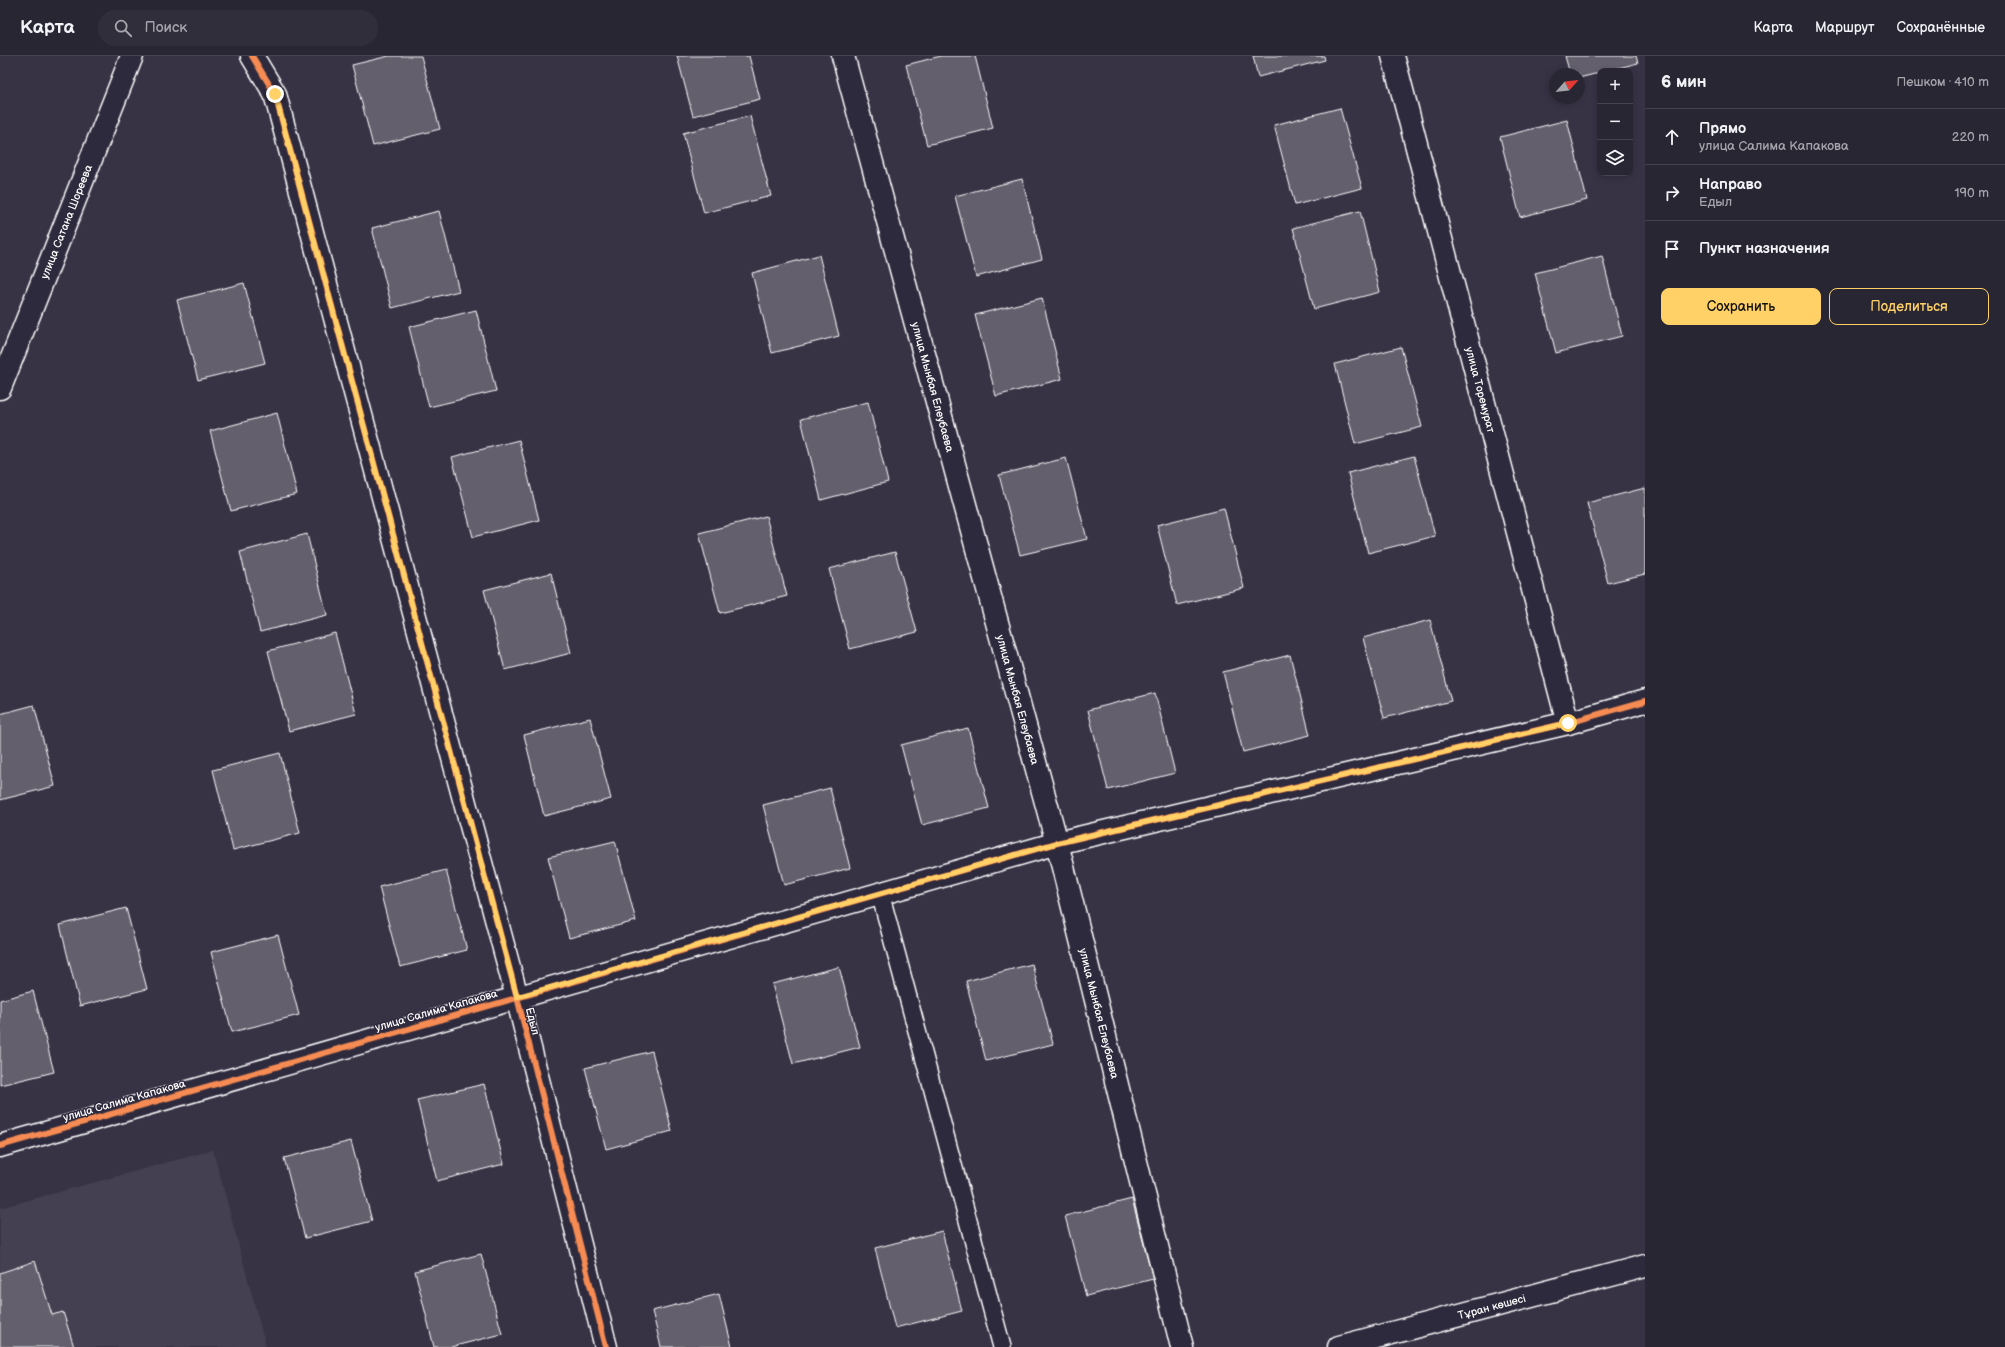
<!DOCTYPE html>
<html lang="ru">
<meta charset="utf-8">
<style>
body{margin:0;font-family:"Balsamiq Sans",sans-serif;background:#312e3c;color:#f1f3f6}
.controls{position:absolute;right:12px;top:12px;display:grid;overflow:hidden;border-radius:8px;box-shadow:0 2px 6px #0003}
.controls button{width:36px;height:36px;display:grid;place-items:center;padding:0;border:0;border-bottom:1px solid #45434f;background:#292634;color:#f1f3f6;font:20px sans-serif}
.compass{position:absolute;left:1549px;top:12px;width:36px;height:36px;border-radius:50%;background:#292634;box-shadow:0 2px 6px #0003;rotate:63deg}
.stop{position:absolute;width:12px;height:12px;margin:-9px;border:3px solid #ffd166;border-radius:50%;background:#fff}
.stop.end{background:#ffd166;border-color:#fff;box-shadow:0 1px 4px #0008}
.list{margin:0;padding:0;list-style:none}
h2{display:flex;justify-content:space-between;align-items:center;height:52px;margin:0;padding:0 16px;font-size:17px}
h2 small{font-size:13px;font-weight:400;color:#a5a5ac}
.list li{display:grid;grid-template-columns:26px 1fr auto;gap:12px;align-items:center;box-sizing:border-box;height:56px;padding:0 16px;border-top:1px solid #45434f}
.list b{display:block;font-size:15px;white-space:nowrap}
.list p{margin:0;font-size:13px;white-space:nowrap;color:#a5a5ac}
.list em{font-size:13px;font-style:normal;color:#a5a5ac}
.actions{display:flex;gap:8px;padding:12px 16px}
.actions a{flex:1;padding:9px 0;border:1px solid #ffd166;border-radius:8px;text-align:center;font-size:14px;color:#ffd166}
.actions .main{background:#ffd166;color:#111}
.icon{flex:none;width:22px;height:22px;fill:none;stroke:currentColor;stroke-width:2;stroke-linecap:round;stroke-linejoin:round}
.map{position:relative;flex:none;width:1645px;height:1291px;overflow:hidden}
header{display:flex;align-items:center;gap:24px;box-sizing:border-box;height:56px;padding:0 20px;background:#292634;border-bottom:1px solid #45434f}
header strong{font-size:19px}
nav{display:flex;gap:22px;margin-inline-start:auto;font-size:14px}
.search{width:280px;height:36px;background:#312e3c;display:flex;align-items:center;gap:10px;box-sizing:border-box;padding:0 14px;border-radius:22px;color:#a5a5ac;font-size:15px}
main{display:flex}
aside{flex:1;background:#292634}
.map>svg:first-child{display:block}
</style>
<header>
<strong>Карта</strong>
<div class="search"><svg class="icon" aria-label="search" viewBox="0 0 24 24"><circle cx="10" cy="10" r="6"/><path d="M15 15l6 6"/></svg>Поиск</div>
<nav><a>Карта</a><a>Маршрут</a><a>Сохранённые</a></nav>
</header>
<main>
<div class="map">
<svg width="1645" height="1291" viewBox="0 0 1645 1291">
<rect width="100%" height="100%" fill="#373345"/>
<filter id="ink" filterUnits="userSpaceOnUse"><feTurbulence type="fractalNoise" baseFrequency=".025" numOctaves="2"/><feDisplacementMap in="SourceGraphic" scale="8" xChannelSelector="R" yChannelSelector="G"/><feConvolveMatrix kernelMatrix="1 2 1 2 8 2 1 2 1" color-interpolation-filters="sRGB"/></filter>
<g filter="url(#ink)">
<!-- built -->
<polygon fill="#444051" points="213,1094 266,1291 0,1291 0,1152"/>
<!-- building -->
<g fill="#635f6d" stroke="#fff">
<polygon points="389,0 421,0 440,73 373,90 352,9"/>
<polygon points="677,0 749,0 760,43 693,60"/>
<polygon points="941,0 975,0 993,72 927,89 906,9"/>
<polygon points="1253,0 1324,0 1325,4 1258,21"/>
<polygon points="1565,0 1636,0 1638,7 1579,22 1579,18 1570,18"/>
<polygon points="1340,52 1362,132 1295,149 1274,69"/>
<polygon points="750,60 771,140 704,157 683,77"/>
<polygon points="1567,64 1587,144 1520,161 1500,81"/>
<polygon points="1022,123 1042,203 976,221 955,140"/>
<polygon points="439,155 459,235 392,252 372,172"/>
<polygon points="1360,155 1380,236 1314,253 1293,172"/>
<polygon points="819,199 839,280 772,297 752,217"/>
<polygon points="1602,200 1622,280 1556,297 1535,217"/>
<polygon points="244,227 265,307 198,324 177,244"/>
<polygon points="1042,242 1062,323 996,340 975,259"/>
<polygon points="476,254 496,335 429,351 409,271"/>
<polygon points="1401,291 1422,371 1355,388 1335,308"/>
<polygon points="868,346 888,426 821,444 801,363"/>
<polygon points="277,357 297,438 231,455 210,375"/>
<polygon points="519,384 539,464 473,481 452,401"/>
<polygon points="1414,400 1435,480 1368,497 1348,417"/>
<polygon points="1066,402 1087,483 1020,499 999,419"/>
<polygon points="1645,432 1645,518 1608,527 1587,447"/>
<polygon points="1224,452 1244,532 1177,549 1157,469"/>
<polygon points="766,460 787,540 720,557 699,477"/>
<polygon points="307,478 327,559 260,576 240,496"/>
<polygon points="895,496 917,576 850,593 829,513"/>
<polygon points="551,517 571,597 505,614 484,534"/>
<polygon points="1430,564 1451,645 1384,662 1363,582"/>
<polygon points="335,577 356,658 289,675 268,595"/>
<polygon points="1290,599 1310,679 1243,696 1223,616"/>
<polygon points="1155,637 1175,717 1108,734 1088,654"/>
<polygon points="34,649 55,730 0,744 0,658"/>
<polygon points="590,662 611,743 544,760 524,679"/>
<polygon points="968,672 989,752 922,769 901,689"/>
<polygon points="280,697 300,777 233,794 213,714"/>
<polygon points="830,732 850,812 784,829 763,749"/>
<polygon points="615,785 636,865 569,882 548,801"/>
<polygon points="446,814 467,894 400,911 379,831"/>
<polygon points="126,852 147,933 80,950 60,869"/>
<polygon points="278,879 299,959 232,976 211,896"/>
<polygon points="1032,908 1053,988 986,1005 966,925"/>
<polygon points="839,911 860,991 793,1008 772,928"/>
<polygon points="33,935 54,1016 0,1029 0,944"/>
<polygon points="652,995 672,1075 606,1093 585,1012"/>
<polygon points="484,1028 504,1108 437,1125 417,1044"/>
<polygon points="351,1085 372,1165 305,1182 284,1102"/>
<polygon points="1132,1143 1153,1223 1086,1240 1065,1160"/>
<polygon points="942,1175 962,1255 895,1272 875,1192"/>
<polygon points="481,1198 502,1278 451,1291 434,1291 415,1215"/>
<polygon points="35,1205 52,1259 63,1256 74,1291 0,1291 0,1217"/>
<polygon points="719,1238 732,1291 661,1291 652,1255"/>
</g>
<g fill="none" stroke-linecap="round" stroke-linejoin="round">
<!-- lane casing -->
<g stroke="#fff" stroke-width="20">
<polyline id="lane" points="880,837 1002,1291"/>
</g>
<!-- street casing -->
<g stroke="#fff" stroke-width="25">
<g id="street">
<polyline points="252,0 275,38 517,941 606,1291"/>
<path id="s1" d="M843,0L1057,787L1182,1291"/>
<path id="s2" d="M1393,0L1568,667"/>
<path id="s3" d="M0,332L132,0"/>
<polyline points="0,1090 1057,787 1568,667 1645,645"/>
</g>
</g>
<!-- secondary casing -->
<g stroke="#fff" stroke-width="25">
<g id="secondary">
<path id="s4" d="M1339,1291L1645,1210"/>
</g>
</g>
<!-- lane -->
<use href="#lane" stroke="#2f2a3d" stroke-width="17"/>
<!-- street -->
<use href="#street" stroke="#2f2a3d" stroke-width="22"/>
<!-- secondary -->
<use href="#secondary" stroke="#2f2a3d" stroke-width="22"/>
<!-- cycleway casing -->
<g stroke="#2f2a3d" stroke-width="8">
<g id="cycleway">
<polyline points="252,0 275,38 517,941 606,1291"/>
<polyline points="0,1090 1057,787 1568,667 1645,645"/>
</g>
</g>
<!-- cycleway -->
<use href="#cycleway" stroke="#f68b52" stroke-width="6"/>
</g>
</g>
<g fill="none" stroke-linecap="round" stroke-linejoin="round" filter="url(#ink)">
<!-- route -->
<polyline stroke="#ffd166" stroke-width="5" points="275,38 517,941 1057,787 1568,667"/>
</g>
<g text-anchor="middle" stroke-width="3" stroke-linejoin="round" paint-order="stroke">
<!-- street labels -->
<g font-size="11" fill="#fff" stroke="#2f2a3d">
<text dy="4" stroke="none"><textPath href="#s3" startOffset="179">улица Сатана Шореева</textPath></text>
<text dy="4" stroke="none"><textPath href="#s1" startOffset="343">улица Мынбая Елеубаева</textPath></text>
<text dy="4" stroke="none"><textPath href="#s2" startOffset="345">улица Торемурат</textPath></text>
<text dy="4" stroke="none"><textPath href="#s1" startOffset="667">улица Мынбая Елеубаева</textPath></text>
<text transform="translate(436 954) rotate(-16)" y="4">улица Салима Капакова</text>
<text dy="4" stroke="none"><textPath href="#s1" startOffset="991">улица Мынбая Елеубаева</textPath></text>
<text transform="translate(533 965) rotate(76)" y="4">Едыл</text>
<text transform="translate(124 1044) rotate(-16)" y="4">улица Салима Капакова</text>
<text dy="4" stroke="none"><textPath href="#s4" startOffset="158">Тұран көшесі</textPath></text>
</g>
</g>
</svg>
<div class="controls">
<button>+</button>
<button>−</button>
<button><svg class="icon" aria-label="layers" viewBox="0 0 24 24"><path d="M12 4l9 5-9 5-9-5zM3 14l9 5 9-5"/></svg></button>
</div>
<svg class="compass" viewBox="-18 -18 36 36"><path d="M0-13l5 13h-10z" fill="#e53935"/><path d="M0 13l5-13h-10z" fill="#a5a5ac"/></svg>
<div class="stop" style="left:1568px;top:667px"></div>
<div class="stop end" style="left:275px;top:38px"></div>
</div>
<aside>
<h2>6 мин<small>Пешком · 410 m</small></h2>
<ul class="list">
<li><svg class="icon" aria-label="ahead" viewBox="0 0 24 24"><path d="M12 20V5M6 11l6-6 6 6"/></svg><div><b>Прямо</b><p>улица Салима Капакова</p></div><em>220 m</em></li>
<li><svg class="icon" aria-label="right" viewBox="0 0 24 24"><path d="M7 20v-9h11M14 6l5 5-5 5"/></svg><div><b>Направо</b><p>Едыл</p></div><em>190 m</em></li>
<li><svg class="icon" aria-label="arrive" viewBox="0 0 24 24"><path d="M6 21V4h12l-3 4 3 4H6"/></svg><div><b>Пункт назначения</b></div></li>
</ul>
<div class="actions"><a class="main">Сохранить</a><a>Поделиться</a></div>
</aside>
</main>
